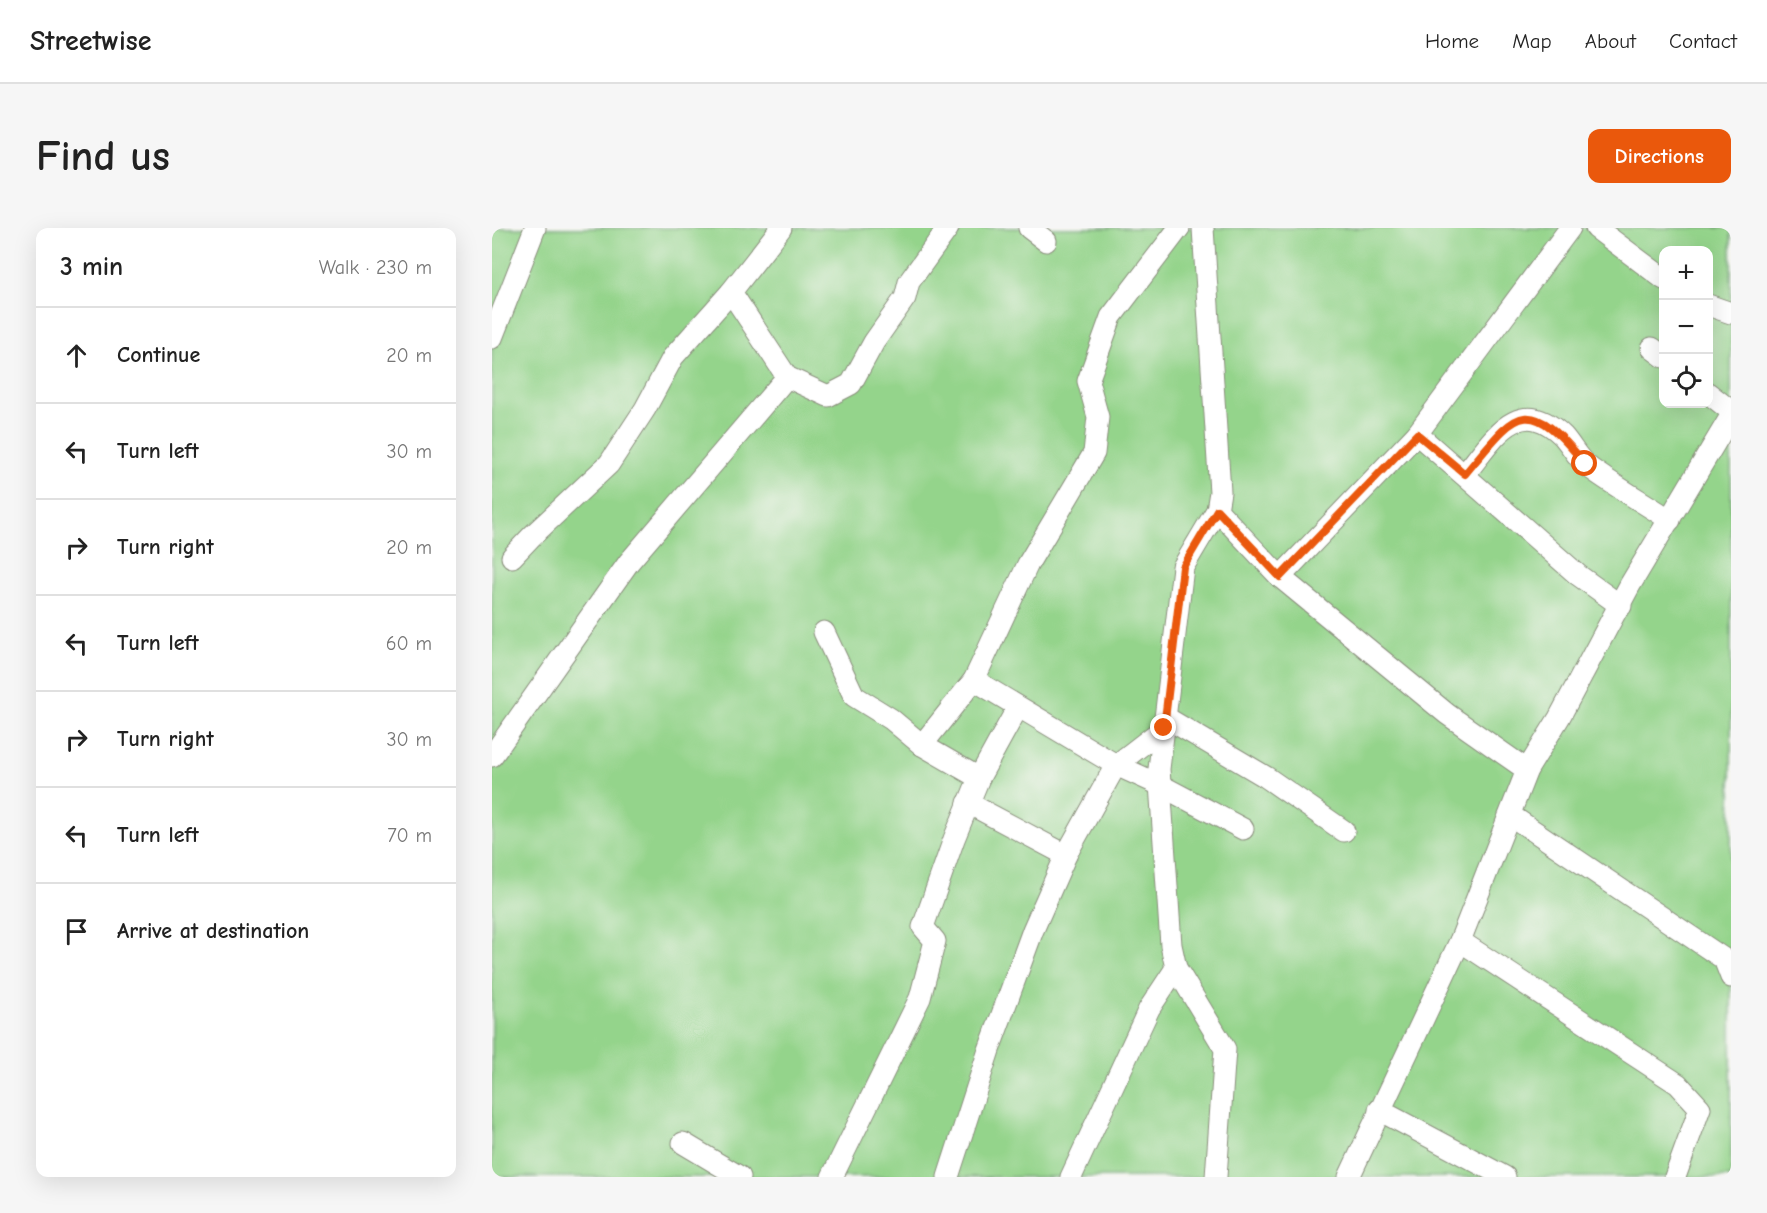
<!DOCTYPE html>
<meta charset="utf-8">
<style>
body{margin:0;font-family:"Comic Neue",sans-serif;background:#f6f6f6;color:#222}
.controls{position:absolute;right:18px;top:18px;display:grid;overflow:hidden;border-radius:12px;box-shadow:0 6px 24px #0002}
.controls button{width:54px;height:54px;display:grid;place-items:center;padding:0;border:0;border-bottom:2px solid #e0e0e0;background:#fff;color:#222;font:30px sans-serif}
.stop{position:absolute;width:18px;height:18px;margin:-14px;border:4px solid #ea580c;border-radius:50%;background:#fff}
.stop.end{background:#ea580c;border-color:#fff;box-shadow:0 2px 6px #0008}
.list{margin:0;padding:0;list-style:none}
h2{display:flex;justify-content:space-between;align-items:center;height:78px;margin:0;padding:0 24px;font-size:26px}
h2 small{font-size:20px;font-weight:400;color:#767676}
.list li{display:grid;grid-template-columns:39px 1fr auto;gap:18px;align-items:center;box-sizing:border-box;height:96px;padding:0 24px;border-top:2px solid #e0e0e0}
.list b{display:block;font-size:22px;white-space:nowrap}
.list em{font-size:20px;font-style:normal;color:#767676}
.icon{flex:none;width:33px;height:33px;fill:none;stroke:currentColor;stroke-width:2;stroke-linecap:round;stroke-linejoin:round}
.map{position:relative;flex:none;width:1239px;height:949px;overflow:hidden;border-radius:12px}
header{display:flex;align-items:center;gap:36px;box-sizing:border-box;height:84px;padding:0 30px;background:#fff;border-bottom:2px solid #e0e0e0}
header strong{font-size:28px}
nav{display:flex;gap:33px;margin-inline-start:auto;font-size:21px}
.intro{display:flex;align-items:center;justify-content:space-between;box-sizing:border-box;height:144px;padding:0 36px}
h1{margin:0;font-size:42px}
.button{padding:15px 27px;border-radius:12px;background:#ea580c;color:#fff;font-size:21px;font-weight:700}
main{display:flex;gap:36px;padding:0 36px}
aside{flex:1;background:#fff;border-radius:12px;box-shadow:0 6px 24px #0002}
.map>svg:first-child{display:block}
</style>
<header>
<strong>Streetwise</strong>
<nav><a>Home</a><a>Map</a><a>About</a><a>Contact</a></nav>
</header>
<div class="intro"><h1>Find us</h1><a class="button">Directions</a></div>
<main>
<aside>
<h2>3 min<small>Walk · 230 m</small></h2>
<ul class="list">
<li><svg class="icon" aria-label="ahead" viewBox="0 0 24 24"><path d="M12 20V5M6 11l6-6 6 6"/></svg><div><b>Continue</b></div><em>20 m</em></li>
<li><svg class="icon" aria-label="left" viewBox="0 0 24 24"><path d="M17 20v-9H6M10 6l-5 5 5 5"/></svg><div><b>Turn left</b></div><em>30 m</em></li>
<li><svg class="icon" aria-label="right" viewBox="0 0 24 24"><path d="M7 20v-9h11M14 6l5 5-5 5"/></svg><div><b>Turn right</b></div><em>20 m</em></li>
<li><svg class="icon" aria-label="left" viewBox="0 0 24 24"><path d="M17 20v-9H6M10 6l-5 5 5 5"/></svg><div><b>Turn left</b></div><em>60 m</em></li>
<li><svg class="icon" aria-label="right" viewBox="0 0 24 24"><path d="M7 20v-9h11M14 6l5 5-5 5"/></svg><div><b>Turn right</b></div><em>30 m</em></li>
<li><svg class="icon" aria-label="left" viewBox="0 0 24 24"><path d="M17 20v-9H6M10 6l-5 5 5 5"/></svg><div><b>Turn left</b></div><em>70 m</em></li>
<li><svg class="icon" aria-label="arrive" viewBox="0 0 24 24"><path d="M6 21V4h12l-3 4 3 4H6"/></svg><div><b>Arrive at destination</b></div></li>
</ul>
</aside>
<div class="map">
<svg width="1239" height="949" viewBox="0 0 1239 949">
<rect width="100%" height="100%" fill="#f6f6f2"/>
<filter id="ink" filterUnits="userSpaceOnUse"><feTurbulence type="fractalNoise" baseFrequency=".0167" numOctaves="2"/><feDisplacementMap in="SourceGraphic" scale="12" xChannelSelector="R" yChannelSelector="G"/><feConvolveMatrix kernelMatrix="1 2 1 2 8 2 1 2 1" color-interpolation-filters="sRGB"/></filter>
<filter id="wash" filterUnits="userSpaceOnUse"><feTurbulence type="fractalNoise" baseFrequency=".008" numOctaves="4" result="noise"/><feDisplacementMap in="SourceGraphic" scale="24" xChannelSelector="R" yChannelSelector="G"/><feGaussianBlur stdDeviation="1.35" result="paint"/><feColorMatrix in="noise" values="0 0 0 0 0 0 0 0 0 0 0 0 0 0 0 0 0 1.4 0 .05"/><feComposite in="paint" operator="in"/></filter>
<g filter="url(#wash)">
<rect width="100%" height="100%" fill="#f4e0c5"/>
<!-- green -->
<path fill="#94d48b" stroke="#5a8860" stroke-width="1.5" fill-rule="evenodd" d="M0,0H1239V949H0ZM1172,22H1216V176H1172Z"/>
</g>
<g filter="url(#ink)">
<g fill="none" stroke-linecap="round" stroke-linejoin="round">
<!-- street casing -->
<g stroke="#8a8e7c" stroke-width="23">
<g id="street">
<polyline points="289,0 239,64 295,149 336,168 359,156 382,114 413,70 417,54 456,0"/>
<polyline points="537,0 554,13"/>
<polyline points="711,0 728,264 725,282 691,339 667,541 679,717 684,740 733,821 724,949"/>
<polyline points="1104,0 1172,51"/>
<polyline points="1216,77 1239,85"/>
<polyline points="0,110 43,0"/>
<polyline points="1160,120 1172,129"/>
<polyline points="1216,165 1239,183"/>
<polyline points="925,206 1086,347 1129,378"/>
<path d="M973,246C1001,212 1026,164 1071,208C1079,217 1085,229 1094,237C1117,255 1153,275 1178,292"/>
<polyline points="725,282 788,349 955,486 1035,542"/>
<polyline points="20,329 40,308 117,236 153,181 181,129 239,64"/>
<polyline points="788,349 925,206 1078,0"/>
<polyline points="332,404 362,468 399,491 430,517 487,550"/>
<polyline points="482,452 624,537 668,557 751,601"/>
<polyline points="673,489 774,549 852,603"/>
<polyline points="430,517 482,452 536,336 602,225 606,189 596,153 619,89 687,0"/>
<polyline points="0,528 137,334 295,149"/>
<polyline points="476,575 574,627"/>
<polyline points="1018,587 1232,731 1239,749"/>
<polyline points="968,713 1186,856 1208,880 1183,949"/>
<polyline points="887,882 1013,949"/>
<polyline points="191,915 248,949"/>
<polyline points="340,949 428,770 443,713 431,699 462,611 487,550 526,479"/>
<polyline points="456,949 497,822 541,702 574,627 624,537 672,500"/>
<polyline points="579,949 657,781 684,740"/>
<polyline points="857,949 968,713 1035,542 1067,490 1138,357 1239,188"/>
</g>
</g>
<!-- street -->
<use href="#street" stroke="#fff" stroke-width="21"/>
</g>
</g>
<g fill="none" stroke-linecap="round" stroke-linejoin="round" filter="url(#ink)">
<!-- route -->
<path stroke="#ea580c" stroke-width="8" d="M672,500L691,339L725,282L788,349L925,206L973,246C1025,184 1034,163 1093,236"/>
</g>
</svg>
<div class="controls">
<button>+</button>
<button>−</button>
<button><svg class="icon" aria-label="locate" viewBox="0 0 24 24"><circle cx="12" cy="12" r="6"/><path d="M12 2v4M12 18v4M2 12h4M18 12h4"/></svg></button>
</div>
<div class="stop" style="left:1093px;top:236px"></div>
<div class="stop end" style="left:672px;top:500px"></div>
</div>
</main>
